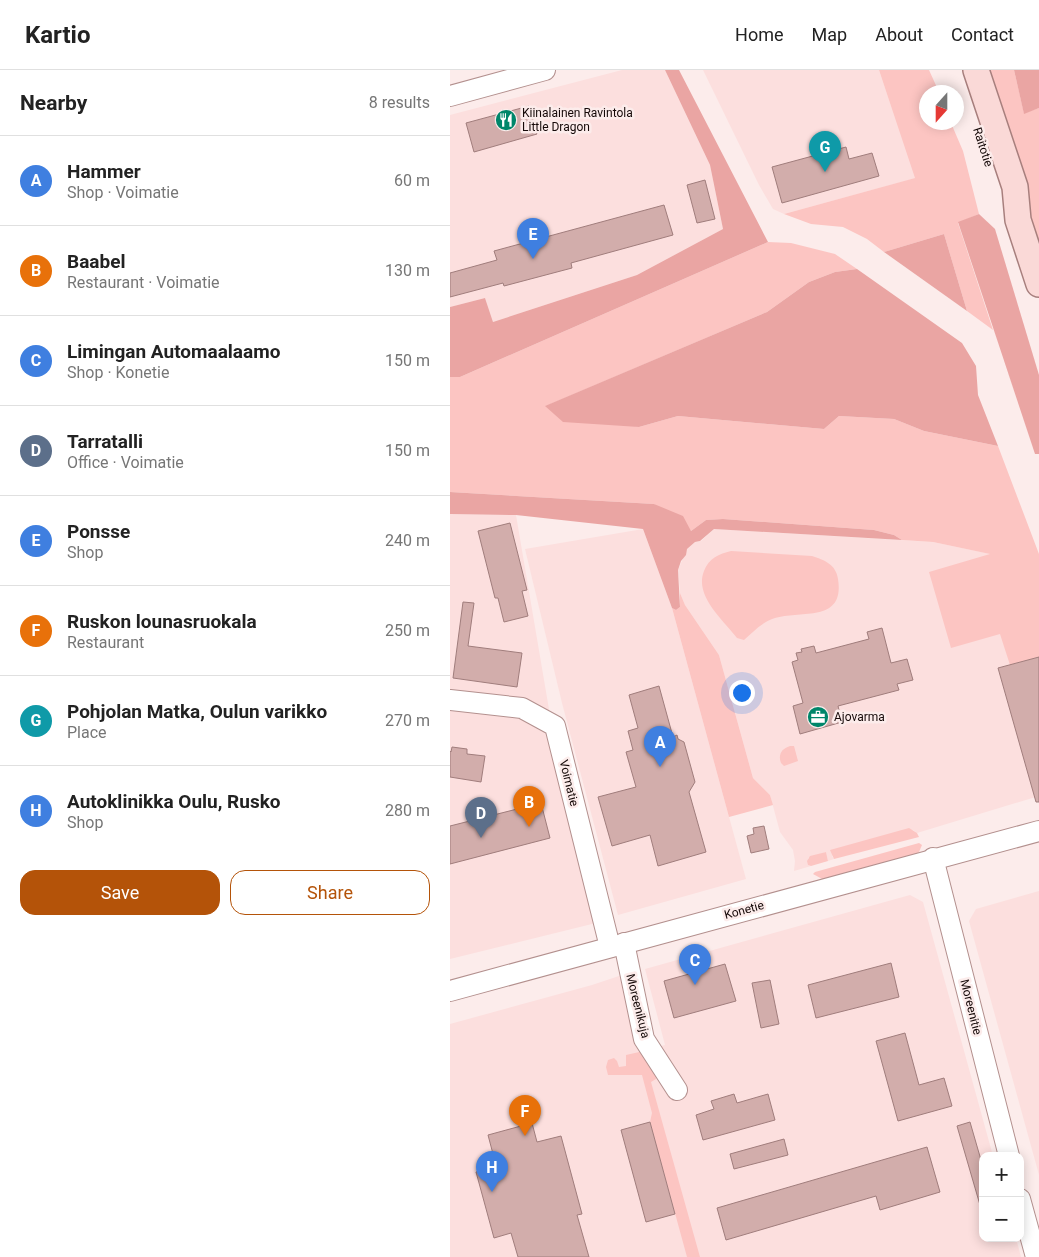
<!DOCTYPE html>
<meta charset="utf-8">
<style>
body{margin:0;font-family:Roboto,sans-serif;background:#f2f2f2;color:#222}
.controls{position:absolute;right:15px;bottom:15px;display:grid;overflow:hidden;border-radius:10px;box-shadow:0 2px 12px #0003}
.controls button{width:45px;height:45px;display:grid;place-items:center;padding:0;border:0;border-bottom:1px solid #e0e0e0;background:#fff;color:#222;font:25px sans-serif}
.compass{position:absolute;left:469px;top:15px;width:45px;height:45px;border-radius:50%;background:#fff;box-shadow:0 2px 12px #0003;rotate:201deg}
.you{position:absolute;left:291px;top:622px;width:18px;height:18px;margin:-12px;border:4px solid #fff;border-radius:50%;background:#1a73e8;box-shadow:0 0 0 8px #1a73e833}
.badge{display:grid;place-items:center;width:32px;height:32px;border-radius:50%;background:#b45309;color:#fff;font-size:16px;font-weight:700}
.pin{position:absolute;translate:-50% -41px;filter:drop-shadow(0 1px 2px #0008)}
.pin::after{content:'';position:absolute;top:26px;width:18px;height:15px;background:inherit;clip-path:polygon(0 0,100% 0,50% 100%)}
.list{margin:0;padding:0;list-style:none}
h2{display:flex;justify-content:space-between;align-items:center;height:65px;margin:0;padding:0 20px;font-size:21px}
h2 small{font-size:16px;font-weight:400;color:#767676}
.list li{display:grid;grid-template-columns:32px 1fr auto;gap:15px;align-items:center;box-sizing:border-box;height:90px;padding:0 20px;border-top:1px solid #e0e0e0}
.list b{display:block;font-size:19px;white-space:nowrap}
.list p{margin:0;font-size:16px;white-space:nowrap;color:#767676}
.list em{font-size:16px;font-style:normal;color:#767676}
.actions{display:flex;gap:10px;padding:15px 20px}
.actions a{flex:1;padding:11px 0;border:1px solid #b45309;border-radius:15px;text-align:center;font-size:18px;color:#b45309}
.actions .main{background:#b45309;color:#fff}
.map{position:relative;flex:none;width:589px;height:1187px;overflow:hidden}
header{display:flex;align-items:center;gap:30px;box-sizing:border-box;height:70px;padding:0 25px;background:#fff;border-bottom:1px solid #e0e0e0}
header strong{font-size:24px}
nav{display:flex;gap:28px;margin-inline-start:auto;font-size:18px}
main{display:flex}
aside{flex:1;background:#fff}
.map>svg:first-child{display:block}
</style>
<header>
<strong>Kartio</strong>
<nav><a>Home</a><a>Map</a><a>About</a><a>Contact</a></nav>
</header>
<main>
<aside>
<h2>Nearby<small>8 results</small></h2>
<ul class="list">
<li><span class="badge" style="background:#3f7fe0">A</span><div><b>Hammer</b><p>Shop · Voimatie</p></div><em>60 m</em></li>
<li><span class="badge" style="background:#e8710a">B</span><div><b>Baabel</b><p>Restaurant · Voimatie</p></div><em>130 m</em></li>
<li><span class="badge" style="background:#3f7fe0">C</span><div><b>Limingan Automaalaamo</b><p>Shop · Konetie</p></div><em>150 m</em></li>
<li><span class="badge" style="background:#5c6f8a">D</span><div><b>Tarratalli</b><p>Office · Voimatie</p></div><em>150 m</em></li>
<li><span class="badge" style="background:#3f7fe0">E</span><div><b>Ponsse</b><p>Shop</p></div><em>240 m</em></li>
<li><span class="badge" style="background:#e8710a">F</span><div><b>Ruskon lounasruokala</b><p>Restaurant</p></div><em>250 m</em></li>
<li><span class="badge" style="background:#0f9aa8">G</span><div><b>Pohjolan Matka, Oulun varikko</b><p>Place</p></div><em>270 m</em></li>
<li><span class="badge" style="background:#3f7fe0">H</span><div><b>Autoklinikka Oulu, Rusko</b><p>Shop</p></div><em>280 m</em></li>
</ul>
<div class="actions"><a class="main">Save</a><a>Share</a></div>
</aside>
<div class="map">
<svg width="589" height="1187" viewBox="0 0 589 1187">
<rect width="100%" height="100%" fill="#fceceb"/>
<!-- built -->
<g fill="#fcdfde">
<polygon points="172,0 215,0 260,95 273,159 187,205 43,252 35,228 0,237 0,45"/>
<polygon points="253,0 429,0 466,108 334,144 323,139 309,115"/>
<polygon points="0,444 66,445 111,710 146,853 0,889"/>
<polygon points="193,459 222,538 296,809 168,845 112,633 75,479"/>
<polygon points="264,459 483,472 541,484 589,489 589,726 467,763 463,760 382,786 384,789 378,791 376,782 358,788 358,795 361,796 344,801 345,791 343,780 330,762 320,725 303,708 269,585 235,535 230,523 228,500 237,479 245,472 251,471"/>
<polygon points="589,821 589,1105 519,851 526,839"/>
<polygon points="460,825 473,832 543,1086 533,1086 533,1168 566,1168 571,1187 0,1187 0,954 142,915 172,905 193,981 215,975 195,899"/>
</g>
<!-- green -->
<g fill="#fcc5c2">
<polygon points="429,0 479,0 489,22 477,22 477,52 501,53 513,81 529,144 508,153 543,260 517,241 494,164 434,182 417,169 393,157 361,154 334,144 465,108"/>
<polygon points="537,0 564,0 574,43 589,38 589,179"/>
<polygon points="318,172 341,173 385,184 407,199 385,202 359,212 317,242 96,336 189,357 228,346 374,359 389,346 444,349 474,361 548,376 589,484 589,587 560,595 550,564 501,578 479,502 540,484 483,472 452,470 444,465 424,460 273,449 256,450 241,461 204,434 0,422 0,307 10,307"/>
<path d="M281,481L362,486C374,490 386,494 388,509C395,553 351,540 325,548C312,552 303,562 294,570L287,568C273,550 244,526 254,501C259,488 269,484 281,481Z"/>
<polygon points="230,523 235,535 269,585 303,708 320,725 323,735 279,747 222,538 226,540 230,537"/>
<path d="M340,676H344L348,691L334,696L331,693C328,685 331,679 340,676Z"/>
<polygon points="459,758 467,763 469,767 384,789 380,780"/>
<polygon points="469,773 472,775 469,782 466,784 374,810 363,804 365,802"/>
<polygon points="376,782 378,791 361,796 358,795 357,791 360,786"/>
<polygon points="198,980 204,993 206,1009 201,1012 250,1187 237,1187 200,1052 202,1043 192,1005 158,1005 156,997 158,990 164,988 167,991 169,997 176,996 176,985"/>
</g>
<!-- forest -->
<g fill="#eaa5a3">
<polygon points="215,0 229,0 318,172 10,307 0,307 0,237 35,228 43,252 187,205 273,159 260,95"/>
<polygon points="564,0 589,0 589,38 574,44"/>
<polygon points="529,144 545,159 589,305 589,384 585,384 508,152"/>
<polygon points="494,164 517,241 434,182"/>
<polygon points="407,199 512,273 526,296 528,325 548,376 474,361 444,349 389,346 374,359 228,346 189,357 113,352 95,336 317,242 359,212 385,202"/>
<polygon points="0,422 204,434 233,446 241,461 256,450 273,449 424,460 444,465 452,470 264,459 250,471 245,472 237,479 236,485 231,491 228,500 230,537 226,540 222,538 193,459 66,445 0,444"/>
</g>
<!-- building -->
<g fill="#d2adab" stroke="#a07d7c">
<polygon points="79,36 87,64 24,82 16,53"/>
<polygon points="396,77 399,89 422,83 429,106 332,133 322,97"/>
<polygon points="255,110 265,149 247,153 237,115"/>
<polygon points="214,135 223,165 121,193 122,198 54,216 53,213 0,227 0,203 47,190 44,181"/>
<polygon points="60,453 77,520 72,521 78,546 54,552 48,528 45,528 28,461"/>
<polygon points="13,532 24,533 18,576 72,583 67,617 3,608"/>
<polygon points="432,558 441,593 457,589 463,610 447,614 449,620 388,636 392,652 350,664 343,636 353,633 342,592 348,590 346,583 352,582 351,579 364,576 366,583 419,569 417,562"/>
<polygon points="589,587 589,732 586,732 548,598"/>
<polygon points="209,616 223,667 227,665 228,669 234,672 245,712 239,722 256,782 208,796 200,765 162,776 148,727 186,717 176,682 183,680 178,661 188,658 179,625"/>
<polygon points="2,677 17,679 17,684 35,686 31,712 0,707 0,681 1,682"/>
<polygon points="91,733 100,768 0,794 0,756"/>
<polygon points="314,756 319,779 301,783 297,766 304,764 303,758"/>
<polygon points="441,893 449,927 366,948 358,915"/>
<polygon points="275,894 286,931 224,948 214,911"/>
<polygon points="320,910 329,954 311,958 302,913"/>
<polygon points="455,963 469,1015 494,1008 502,1036 448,1051 426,971"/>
<polygon points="284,1024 287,1033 318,1024 325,1050 253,1070 246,1045 264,1039 261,1031"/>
<polygon points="200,1052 225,1144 196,1152 171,1060"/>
<polygon points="520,1052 533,1097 533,1135 530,1135 507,1056"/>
<polygon points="82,1053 87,1072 111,1066 132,1144 127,1145 139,1187 68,1187 61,1163 44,1168 26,1102 43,1097 40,1085 43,1084 38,1065"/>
<polygon points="334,1069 338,1085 284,1099 280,1084"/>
<polygon points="477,1077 490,1122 430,1140 426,1126 276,1170 267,1138"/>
</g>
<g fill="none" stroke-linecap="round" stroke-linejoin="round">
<!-- minor casing -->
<g stroke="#b3908e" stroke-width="22">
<g id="minor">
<polyline points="0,26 95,0"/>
<polyline points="0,630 72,638 105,656 160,877"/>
<polyline points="483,788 559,1086"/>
<polyline points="174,873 194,969 227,1020"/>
<polyline points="0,921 589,761"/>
<polyline points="570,1129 586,1187"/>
</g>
</g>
<!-- major casing -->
<g stroke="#a77f7d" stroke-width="28">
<polyline id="major" points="526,0 565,117 568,150 589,214"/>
</g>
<!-- minor -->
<use href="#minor" stroke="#fff" stroke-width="20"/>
<!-- major -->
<use href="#major" stroke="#fad9d7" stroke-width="25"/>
</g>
<!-- icons -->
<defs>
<g id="restaurant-disc" transform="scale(1.125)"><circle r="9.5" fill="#00866a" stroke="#fceceb"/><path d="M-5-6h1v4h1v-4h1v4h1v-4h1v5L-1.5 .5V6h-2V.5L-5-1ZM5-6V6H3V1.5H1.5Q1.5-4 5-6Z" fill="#fff"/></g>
<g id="office-disc" transform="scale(1.125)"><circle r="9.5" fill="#00866a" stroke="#fceceb"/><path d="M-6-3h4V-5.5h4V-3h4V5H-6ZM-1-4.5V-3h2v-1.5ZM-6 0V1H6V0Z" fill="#fff"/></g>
</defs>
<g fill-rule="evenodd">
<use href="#restaurant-disc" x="56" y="50"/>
<use href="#office-disc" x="368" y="647"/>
</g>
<g text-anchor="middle" stroke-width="5" stroke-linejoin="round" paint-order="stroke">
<!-- poi labels -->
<g font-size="12" fill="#150908" stroke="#fceceb" text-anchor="start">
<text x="72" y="47">Kiinalainen Ravintola<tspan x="72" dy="14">Little Dragon</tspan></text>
<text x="384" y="651">Ajovarma</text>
</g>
<!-- street labels -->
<g font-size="12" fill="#150908" stroke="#fceceb">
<text transform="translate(533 77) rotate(72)" y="4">Raitotie</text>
<text transform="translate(119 713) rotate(76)" y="4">Voimatie</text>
<text transform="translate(294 840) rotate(-15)" y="4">Konetie</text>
<text transform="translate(188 936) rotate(76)" y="4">Moreenikuja</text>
<text transform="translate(521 937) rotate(76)" y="4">Moreenitie</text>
</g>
</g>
</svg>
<div class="controls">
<button>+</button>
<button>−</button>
</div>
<svg class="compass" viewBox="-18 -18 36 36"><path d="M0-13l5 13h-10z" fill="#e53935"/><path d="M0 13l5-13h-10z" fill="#767676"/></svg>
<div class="you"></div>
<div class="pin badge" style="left:210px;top:697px;background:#3f7fe0">A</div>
<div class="pin badge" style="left:79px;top:757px;background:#e8710a">B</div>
<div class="pin badge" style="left:245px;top:915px;background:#3f7fe0">C</div>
<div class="pin badge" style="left:31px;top:768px;background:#5c6f8a">D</div>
<div class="pin badge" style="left:83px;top:189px;background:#3f7fe0">E</div>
<div class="pin badge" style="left:75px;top:1066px;background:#e8710a">F</div>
<div class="pin badge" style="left:375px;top:102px;background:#0f9aa8">G</div>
<div class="pin badge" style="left:42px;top:1122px;background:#3f7fe0">H</div>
</div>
</main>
